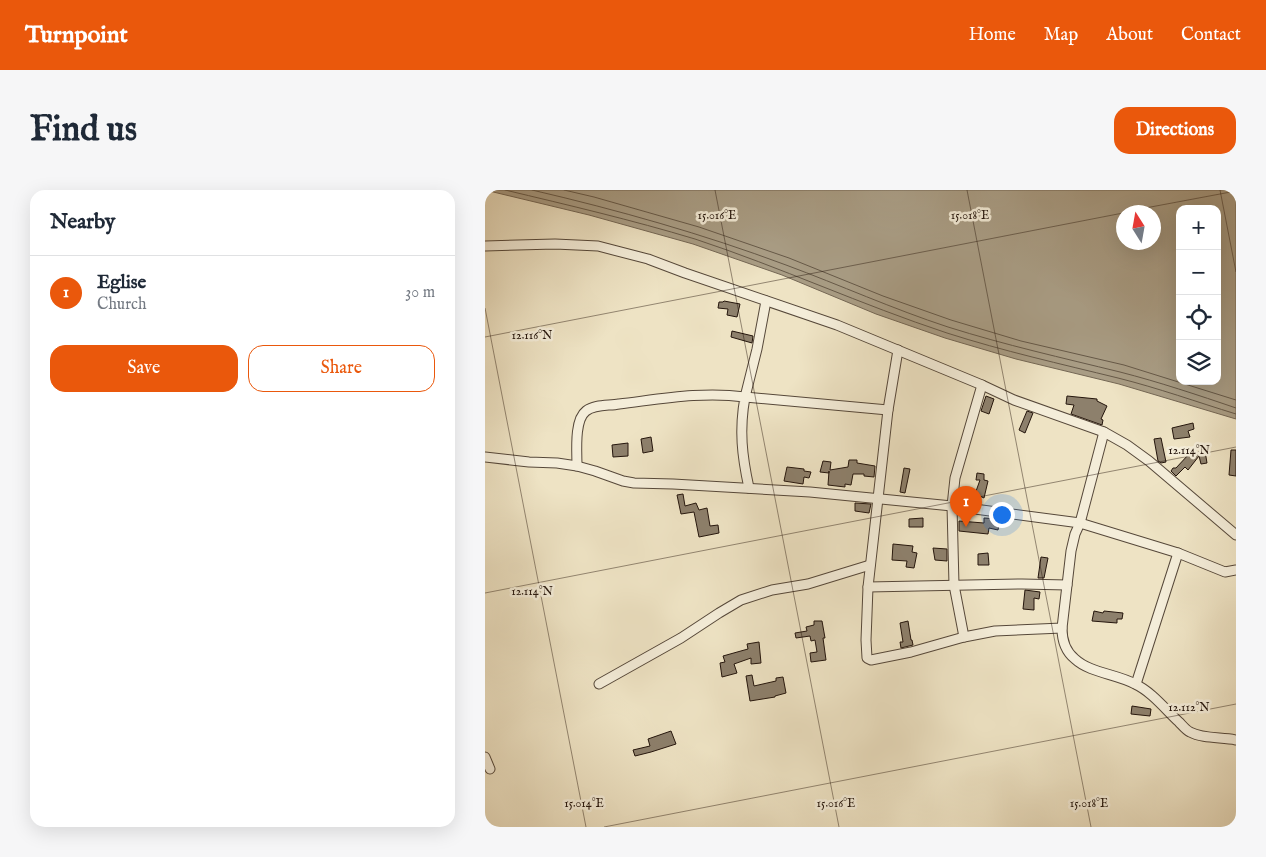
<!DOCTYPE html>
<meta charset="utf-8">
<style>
body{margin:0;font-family:"IM FELL English",serif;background:#f6f6f7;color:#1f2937}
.controls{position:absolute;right:15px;top:15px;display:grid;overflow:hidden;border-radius:10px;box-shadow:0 5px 20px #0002}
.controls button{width:45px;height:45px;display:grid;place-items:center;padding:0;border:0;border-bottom:1px solid #e0e1e3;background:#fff;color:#1f2937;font:25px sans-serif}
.compass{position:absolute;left:631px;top:15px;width:45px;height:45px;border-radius:50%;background:#fff;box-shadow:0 5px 20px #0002;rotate:349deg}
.you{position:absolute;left:516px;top:324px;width:18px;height:18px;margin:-12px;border:4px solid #fff;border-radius:50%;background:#1a73e8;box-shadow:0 0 0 8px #1a73e833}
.badge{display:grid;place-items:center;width:32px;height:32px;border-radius:50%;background:#ea580c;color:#fff;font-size:16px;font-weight:700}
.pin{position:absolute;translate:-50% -41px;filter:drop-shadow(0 1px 2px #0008)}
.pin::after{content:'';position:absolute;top:26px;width:18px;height:15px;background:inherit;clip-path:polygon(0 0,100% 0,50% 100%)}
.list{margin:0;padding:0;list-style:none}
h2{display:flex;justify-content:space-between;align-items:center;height:65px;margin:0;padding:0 20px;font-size:21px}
h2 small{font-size:16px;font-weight:400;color:#747a83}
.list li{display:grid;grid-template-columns:32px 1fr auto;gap:15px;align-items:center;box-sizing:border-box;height:75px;padding:0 20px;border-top:1px solid #e0e1e3}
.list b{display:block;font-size:19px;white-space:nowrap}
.list p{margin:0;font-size:16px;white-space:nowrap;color:#747a83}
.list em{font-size:16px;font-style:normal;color:#747a83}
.actions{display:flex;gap:10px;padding:15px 20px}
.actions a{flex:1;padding:11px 0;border:1px solid #ea580c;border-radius:15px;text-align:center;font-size:18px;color:#ea580c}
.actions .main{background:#ea580c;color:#fff}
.icon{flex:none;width:28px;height:28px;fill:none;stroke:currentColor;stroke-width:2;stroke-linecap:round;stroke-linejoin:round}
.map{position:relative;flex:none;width:751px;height:637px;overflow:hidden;border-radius:15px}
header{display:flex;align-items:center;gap:30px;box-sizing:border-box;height:70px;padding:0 25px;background:#ea580c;color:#fff}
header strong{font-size:24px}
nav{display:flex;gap:28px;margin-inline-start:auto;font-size:18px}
.intro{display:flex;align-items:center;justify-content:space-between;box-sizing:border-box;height:120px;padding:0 30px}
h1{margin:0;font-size:35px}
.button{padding:12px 22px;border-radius:15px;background:#ea580c;color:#fff;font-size:18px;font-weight:700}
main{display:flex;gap:30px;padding:0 30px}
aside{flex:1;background:#fff;border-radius:15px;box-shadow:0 5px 20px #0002}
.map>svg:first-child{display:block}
</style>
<header>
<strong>Turnpoint</strong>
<nav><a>Home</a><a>Map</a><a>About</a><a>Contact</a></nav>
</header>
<div class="intro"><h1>Find us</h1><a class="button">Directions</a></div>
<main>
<aside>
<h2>Nearby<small></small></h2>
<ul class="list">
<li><span class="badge">1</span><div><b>Eglise</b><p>Church</p></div><em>30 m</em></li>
</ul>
<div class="actions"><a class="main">Save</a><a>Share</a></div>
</aside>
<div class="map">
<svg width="751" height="637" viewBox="0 0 751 637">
<rect width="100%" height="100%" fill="#eee3c4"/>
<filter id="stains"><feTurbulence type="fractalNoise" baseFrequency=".004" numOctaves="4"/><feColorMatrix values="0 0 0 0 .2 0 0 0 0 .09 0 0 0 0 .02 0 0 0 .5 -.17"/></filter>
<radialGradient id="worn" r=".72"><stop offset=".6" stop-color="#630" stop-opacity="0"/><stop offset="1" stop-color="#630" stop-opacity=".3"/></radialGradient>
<!-- water -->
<path fill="#a99d85" stroke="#746755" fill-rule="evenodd" d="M0,0H751V229L634,194L531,169L460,148L391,124L297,85L208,54L104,25ZM695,19H732V191H695ZM638,22H668V52H638Z"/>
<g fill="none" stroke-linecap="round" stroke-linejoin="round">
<!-- shore -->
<g stroke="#665948" stroke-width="1">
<path d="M20,0C83,15 147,30 210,49C295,77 377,115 462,143C518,161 576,174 633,188C673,198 712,212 751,224"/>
<path d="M47,0C133,20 218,44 301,75C355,95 408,119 463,137C520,155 578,168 635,182C674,192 713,205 751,218"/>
<polyline points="79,0 109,7 214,37 304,68 398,106 466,130 536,151 639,175 751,210"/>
</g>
</g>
<!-- building -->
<g fill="#8d806c" stroke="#24150c">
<polygon points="239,111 255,114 252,127 242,125 243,119 233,118 234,112 238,112"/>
<polygon points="247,141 268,146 267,153 246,147"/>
<polygon points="501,206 509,209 504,224 496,221"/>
<polygon points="582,206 612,209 612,211 622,216 616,229 618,230 617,235 586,224 589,215 581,214"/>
<polygon points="542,221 548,223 540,243 534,240"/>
<polygon points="708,233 709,239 703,241 705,247 689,249 687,238"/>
<polygon points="166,247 168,261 158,263 156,249"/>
<polygon points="676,248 681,272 676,273 673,271 669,249"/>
<polygon points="143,253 143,266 128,267 127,255"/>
<polygon points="746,260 751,260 751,286 744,285"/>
<polygon points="720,261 722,273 716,274 714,266 703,280 700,277 691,286 686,281 688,278 691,278 704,264"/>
<polygon points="364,270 372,270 372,273 390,276 389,287 379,286 379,284 368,284 366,295 360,294 360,297 343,295 344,281 344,283 335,282 338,271 346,272 345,280 363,277"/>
<polygon points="302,277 319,279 319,281 326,282 324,288 319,287 318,294 299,291"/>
<polygon points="419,278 425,279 420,303 415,302"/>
<polygon points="492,283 499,284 499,290 503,291 499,308 490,304 495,290 491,290"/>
<polygon points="198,304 200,316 211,313 214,320 222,318 225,336 233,335 234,343 214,347 209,322 196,324 192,305"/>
<polygon points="370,313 386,314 384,323 370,321"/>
<polygon points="438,328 438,337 424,337 424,329"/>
<polygon points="499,328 515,329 513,340 504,338 503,344 474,341 474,331 499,333"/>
<polygon points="408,354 428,356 427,362 432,363 429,378 421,377 422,371 407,370"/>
<polygon points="448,358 462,359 462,371 450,370"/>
<polygon points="503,363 504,375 493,375 493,364"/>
<polygon points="556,367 563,368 559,388 553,388"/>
<polygon points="540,400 555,402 554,409 549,408 549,420 538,419"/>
<polygon points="609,421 618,423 619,421 638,423 637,429 632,429 632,433 607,431"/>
<polygon points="329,431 337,431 340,448 338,448 341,470 326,472 325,463 332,462 330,450 326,451 325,446 311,448 310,443 322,441 321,437 329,435"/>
<polygon points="423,431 426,450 427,450 428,455 416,458 415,452 418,452 415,433"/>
<polygon points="274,452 276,473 266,474 266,468 249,474 252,483 237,487 235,473 240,472 238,466 263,459 262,454"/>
<polygon points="267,485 269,496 291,491 291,488 298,487 301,503 290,506 290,507 265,511 261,486"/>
<polygon points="647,516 666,519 665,526 646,524"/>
<polygon points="186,541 191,554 166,562 150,566 148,560 165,556 163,549"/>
</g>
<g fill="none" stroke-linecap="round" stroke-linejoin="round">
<!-- street casing -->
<g stroke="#56483a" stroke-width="11">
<g id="street">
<polyline points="0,56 70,54 113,56 163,69 200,83 352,135 497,195 529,210 619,242 642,255 664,271 751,345"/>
<polyline points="281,111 272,159 260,207 403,220"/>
<polyline points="413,160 403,220 383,397 381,450 382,468 386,470 426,462 479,447 510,441 577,438 586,361 590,344 595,333 619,242"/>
<polyline points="0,267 44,272 72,273 92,276 110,281 138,291 149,293 188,294 325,302 467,316 595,333 693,363 740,382 751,380"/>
<path d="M92,276C92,262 89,230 101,221C110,214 124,216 134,214C176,209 217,201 260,207C254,240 257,266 264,298"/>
<polyline points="383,397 537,394 582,395"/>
<path d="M577,438C577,451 580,461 590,469C605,483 632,484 650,494C667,502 680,519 694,532C697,535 701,540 705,542C718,549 737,547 751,550"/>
<polyline points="479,447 469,395 467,316 470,288 497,195"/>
<polyline points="114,494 196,448 234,423 256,410 287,400 323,394 385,375"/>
<polyline points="651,494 693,363"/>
<polyline points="0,567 5,579"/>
</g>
</g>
<!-- street -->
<use href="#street" stroke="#f4edd9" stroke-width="9"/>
</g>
<!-- ticks -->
<path fill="none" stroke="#24150c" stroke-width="1" stroke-opacity="0.45" d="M230,0L354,637M482,0L606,637M735,0L751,82M639,22L751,1M0,118L101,637M0,147L638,23M0,403L751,257M119,637L751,514"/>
<g font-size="12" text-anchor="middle" fill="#24150c" stroke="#f4edd9" stroke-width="5" stroke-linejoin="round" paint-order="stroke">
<text x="232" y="29">15.016°E</text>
<text x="485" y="29">15.018°E</text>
<text x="47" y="149">12.116°N</text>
<text x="704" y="264">12.114°N</text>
<text x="47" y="405">12.114°N</text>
<text x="704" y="521">12.112°N</text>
<text x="99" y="617">15.014°E</text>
<text x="351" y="617">15.016°E</text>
<text x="604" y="617">15.018°E</text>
</g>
<rect width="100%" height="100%" filter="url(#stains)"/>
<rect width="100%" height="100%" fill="url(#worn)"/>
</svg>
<div class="controls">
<button>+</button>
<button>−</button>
<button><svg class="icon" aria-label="locate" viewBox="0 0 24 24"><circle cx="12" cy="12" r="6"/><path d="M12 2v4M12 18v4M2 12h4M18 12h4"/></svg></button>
<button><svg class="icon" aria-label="layers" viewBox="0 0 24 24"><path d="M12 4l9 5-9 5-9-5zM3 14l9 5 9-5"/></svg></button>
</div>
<svg class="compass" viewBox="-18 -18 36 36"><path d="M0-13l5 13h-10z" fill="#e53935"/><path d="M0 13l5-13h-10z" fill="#747a83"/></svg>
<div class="you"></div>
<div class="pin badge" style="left:481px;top:337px">1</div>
</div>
</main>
